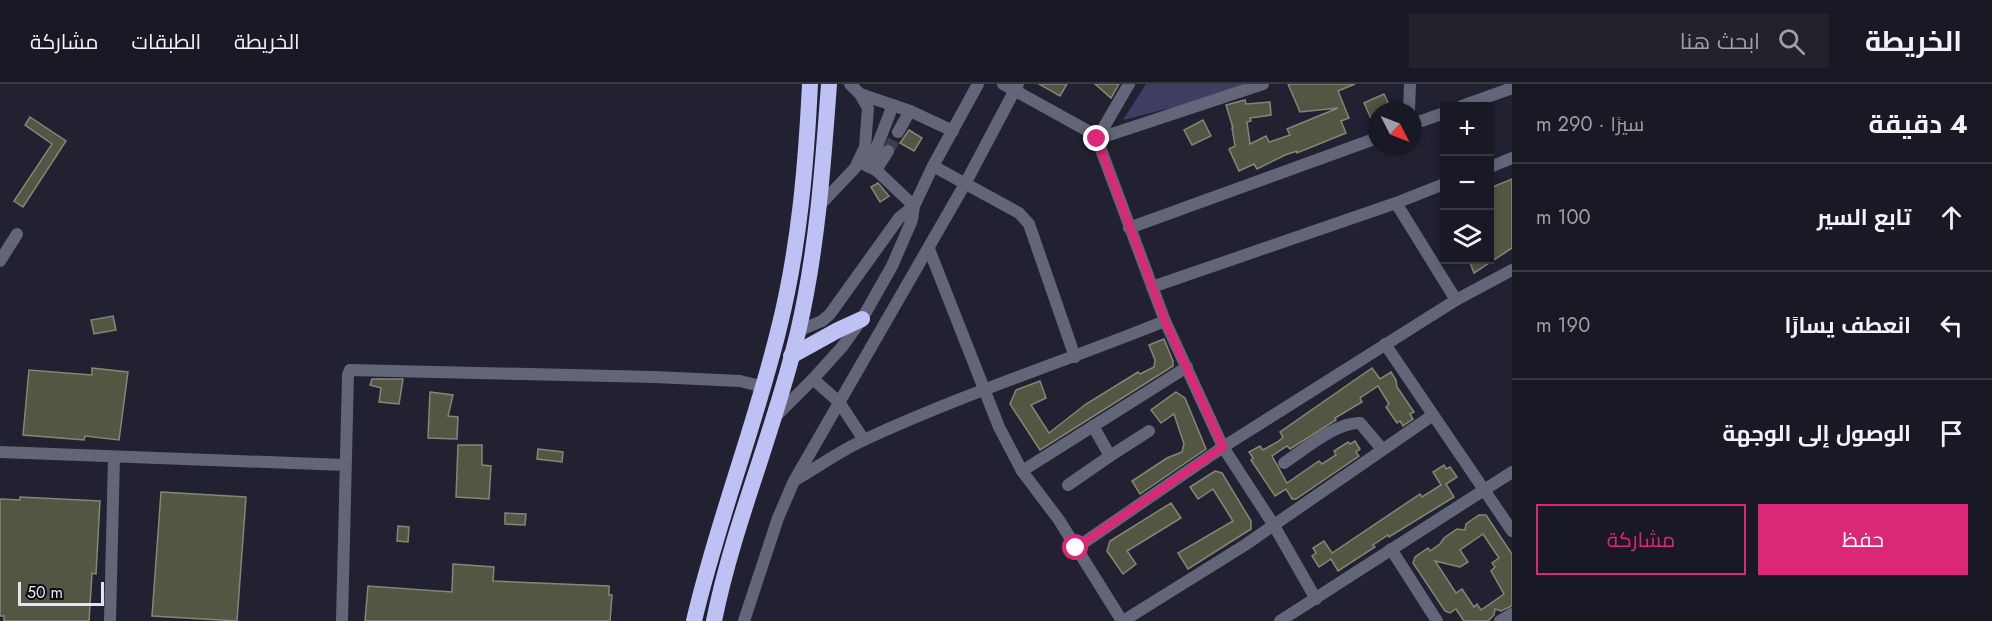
<!DOCTYPE html>
<html lang="ar">
<meta charset="utf-8">
<style>
body{margin:0;font-family:Jost,Cairo,sans-serif;background:#22222d;color:#f1f3f6;direction:rtl}
.controls{position:absolute;right:18px;top:18px;display:grid;overflow:hidden;border-radius:0px;box-shadow:0 3px 9px #0003}
.controls button{width:54px;height:54px;display:grid;place-items:center;padding:0;border:0;border-bottom:2px solid #373842;background:#191925;color:#f1f3f6;font:30px sans-serif}
.compass{position:absolute;left:1368px;top:18px;width:54px;height:54px;border-radius:50%;background:#191925;box-shadow:0 3px 9px #0003;rotate:132deg}
.scale{position:absolute;left:18px;bottom:15px;width:86px;box-sizing:border-box;padding-left:6px;border:3px solid #e3e4ef;border-top:0;font-size:16px;line-height:21px;white-space:nowrap;color:#e3e4ef;-webkit-text-stroke:4px #0b0c13;paint-order:stroke}
.stop{position:absolute;width:18px;height:18px;margin:-14px;border:4px solid #db2777;border-radius:50%;background:#fff}
.stop.end{background:#db2777;border-color:#fff;box-shadow:0 2px 6px #0008}
.list{margin:0;padding:0;list-style:none}
h2{display:flex;justify-content:space-between;align-items:center;height:78px;margin:0;padding:0 24px;font-size:26px}
h2 small{font-size:20px;font-weight:400;color:#9fa0a7}
.list li{display:grid;grid-template-columns:39px 1fr auto;gap:18px;align-items:center;box-sizing:border-box;height:108px;padding:0 24px;border-top:2px solid #373842}
.list b{display:block;font-size:22px;white-space:nowrap}
.list em{font-size:20px;font-style:normal;color:#9fa0a7}
.actions{display:flex;gap:12px;padding:18px 24px}
.actions a{flex:1;padding:14px 0;border:2px solid #db2777;border-radius:0px;text-align:center;font-size:21px;color:#db2777}
.actions .main{background:#db2777;color:#fff}
.icon{flex:none;width:33px;height:33px;fill:none;stroke:currentColor;stroke-width:2;stroke-linecap:round;stroke-linejoin:round}
.map{position:relative;flex:none;width:1512px;height:537px;overflow:hidden;direction:ltr}
header{display:flex;align-items:center;gap:36px;box-sizing:border-box;height:84px;padding:0 30px;background:#191925;border-bottom:2px solid #373842}
header strong{font-size:28px}
nav{display:flex;gap:33px;margin-inline-start:auto;font-size:21px}
.search{width:420px;height:54px;background:#22222d;display:flex;align-items:center;gap:15px;box-sizing:border-box;padding:0 21px;border-radius:0px;color:#9fa0a7;font-size:22px}
main{display:flex}
aside{flex:1;background:#191925}
.map>svg:first-child{display:block}
</style>
<header>
<strong>الخريطة</strong>
<div class="search"><svg class="icon" aria-label="search" viewBox="0 0 24 24"><circle cx="10" cy="10" r="6"/><path d="M15 15l6 6"/></svg>ابحث هنا</div>
<nav><a>الخريطة</a><a>الطبقات</a><a>مشاركة</a></nav>
</header>
<main>
<aside>
<h2>4 دقيقة<small>سيرًا · 290 m</small></h2>
<ul class="list">
<li><svg class="icon" aria-label="ahead" viewBox="0 0 24 24"><path d="M12 20V5M6 11l6-6 6 6"/></svg><div><b>تابع السير</b></div><em>100 m</em></li>
<li><svg class="icon" aria-label="left" viewBox="0 0 24 24"><path d="M17 20v-9H6M10 6l-5 5 5 5"/></svg><div><b>انعطف يسارًا</b></div><em>190 m</em></li>
<li><svg class="icon" aria-label="arrive" viewBox="0 0 24 24"><path d="M6 21V4h12l-3 4 3 4H6"/></svg><div><b>الوصول إلى الوجهة</b></div></li>
</ul>
<div class="actions"><a class="main">حفظ</a><a>مشاركة</a></div>
</aside>
<div class="map">
<svg width="1512" height="537" viewBox="0 0 1512 537">
<rect width="100%" height="100%" fill="#212131"/>
<!-- green -->
<polygon fill="#3d3e62" points="1146,0 1258,0 1258,2 1123,36"/>
<!-- building -->
<g fill="#545644" stroke="#858774" stroke-width="1.5" fill-rule="evenodd">
<polygon points="1039,0 1067,0 1060,12"/>
<polygon points="1095,0 1119,0 1111,14"/>
<polygon points="1288,0 1355,0 1338,7 1349,34 1341,37 1346,49 1297,69 1297,67 1285,71 1257,85 1254,80 1239,87 1229,65 1235,62 1232,44 1233,44 1226,21 1245,16 1246,20 1270,18 1271,31 1250,34 1251,37 1247,38 1250,60 1266,52 1269,58 1290,51 1287,45 1338,24 1300,28"/>
<polygon points="1384,10 1392,27 1377,27 1376,46 1364,19"/>
<polygon points="30,33 66,57 23,123 14,117 52,60 25,41"/>
<polygon points="1203,36 1211,52 1192,61 1184,46"/>
<polygon points="909,46 922,54 914,67 900,59"/>
<polygon points="1512,95 1512,164 1474,189 1469,176 1490,176 1490,104"/>
<polygon points="878,99 889,112 880,118 871,103"/>
<polygon points="113,232 116,246 94,250 91,236"/>
<polygon points="1164,255 1173,277 1173,282 1040,366 1010,320 1016,306 1040,297 1046,314 1031,321 1049,349 1086,320 1138,288 1140,290 1154,283 1155,276 1149,261"/>
<polygon points="92,284 128,288 119,356 85,352 84,356 23,351 29,286 92,291"/>
<polygon points="1372,284 1380,295 1391,288 1396,296 1397,303 1414,328 1410,330 1413,335 1403,342 1400,337 1397,339 1386,323 1389,320 1378,302 1360,314 1362,318 1335,334 1336,336 1290,365 1287,362 1272,372 1287,399 1319,377 1322,380 1336,371 1334,367 1348,358 1350,360 1355,357 1360,365 1356,368 1359,372 1296,415 1292,415 1286,405 1275,412 1251,376 1253,374 1249,368 1260,362 1263,366 1279,357 1283,353 1280,348"/>
<polygon points="372,295 403,295 399,320 379,318 381,304 370,301"/>
<polygon points="430,308 453,311 448,332 458,333 457,355 428,354"/>
<polygon points="1176,308 1185,314 1206,365 1140,410 1132,397 1167,374 1182,368 1184,360 1174,330 1161,339 1151,326"/>
<polygon points="458,361 482,361 482,381 491,382 489,415 456,413"/>
<polygon points="538,365 563,368 562,378 537,375"/>
<polygon points="1444,381 1446,385 1450,383 1457,393 1446,400 1454,413 1389,453 1388,451 1373,461 1375,463 1338,487 1331,475 1319,483 1312,472 1316,469 1313,464 1324,457 1332,469 1420,410 1422,413 1441,401 1433,388"/>
<polygon points="1215,387 1222,389 1251,437 1251,445 1188,485 1178,469 1233,437 1213,405 1198,415 1190,403"/>
<polygon points="161,408 246,413 237,537 152,532"/>
<polygon points="20,413 100,417 96,490 92,489 89,537 4,537 4,532 0,532 0,415 20,416"/>
<polygon points="1171,419 1181,434 1127,467 1136,480 1123,490 1107,467 1110,457"/>
<polygon points="505,429 526,430 525,441 505,440"/>
<path d="M1479,431H1486L1512,470V522L1501,527L1495,525L1494,531L1488,537H1464L1456,525L1450,529L1445,527L1413,479L1415,473L1428,464L1430,467L1440,460L1444,454L1457,445L1465,446L1466,440ZM1483,450L1499,474L1492,479L1495,483L1491,487L1504,510L1481,526L1477,520L1474,523L1462,505L1456,509L1435,477L1460,483L1468,478L1460,466Z"/>
<polygon points="398,442 409,443 408,458 397,457"/>
<polygon points="453,480 494,483 493,497 609,502 609,511 612,511 610,537 365,537 368,502 452,508"/>
</g>
<g fill="none" stroke-linecap="round" stroke-linejoin="round">
<!-- minor-tunnel -->
<polyline stroke="#3e3e4e" stroke-width="12" stroke-dasharray="12 6" stroke-linecap="butt" points="888,67 898,48"/>
<!-- minor -->
<g stroke="#636579" stroke-width="12">
<polyline points="1003,0 1088,47 1097,55 1165,237 1223,363 1273,440 1316,515"/>
<polyline points="860,10 910,27 953,47"/>
<polyline points="1462,22 1512,4"/>
<polyline points="1409,27 1410,0"/>
<polyline points="1413,40 1444,29"/>
<polyline points="898,48 910,27"/>
<polyline points="1097,55 1263,0"/>
<polyline points="1097,55 1129,0"/>
<polyline points="859,78 876,86 914,122"/>
<polyline points="933,82 1019,129 1029,140 1075,273"/>
<polyline points="869,83 893,21"/>
<polyline points="1490,83 1512,74"/>
<polyline points="876,86 888,67"/>
<polyline points="1396,119 1456,216"/>
<polyline points="820,121 855,84 865,63 868,24 860,10 850,0"/>
<polyline points="1129,144 1377,54"/>
<polyline points="929,165 999,343 1022,387 1059,436 1122,537"/>
<polyline points="0,177 17,150"/>
<polyline points="1152,203 1396,119 1444,100"/>
<polyline points="798,247 822,237 830,230 899,134 914,122"/>
<polyline points="1385,260 1512,447"/>
<polyline points="813,295 839,318 864,356"/>
<polyline points="775,333 813,295 842,263 862,235 892,182 912,136 914,122 933,82 978,0"/>
<polyline points="1093,342 1110,372 1149,347"/>
<polyline points="0,368 345,381"/>
<path d="M1284,379C1304,366 1336,338 1360,339L1382,365"/>
<polyline points="1022,387 1187,283"/>
<path d="M795,396C818,383 841,366 866,355C963,310 1066,277 1165,237"/>
<polyline points="1068,401 1110,372"/>
<polyline points="1076,464 1223,363 1456,216 1512,186"/>
<polyline points="1391,465 1437,537"/>
<polyline points="110,537 114,373"/>
<polyline points="342,537 348,291 350,286 655,293 740,297 764,303"/>
<polyline points="744,537 778,434 794,397 965,100 1018,0"/>
<polyline points="1123,537 1245,461 1433,331"/>
<polyline points="1280,537 1512,388"/>
<polyline points="1500,537 1512,530"/>
</g>
<!-- highway -->
<g stroke="#bec1f4" stroke-width="16">
<polyline points="791,272 838,246 862,235"/>
<path d="M694,537C717,438 755,343 779,244C799,164 806,82 810,0"/>
<path d="M714,537C734,438 775,346 798,248C817,167 823,83 829,0"/>
</g>
</g>
<g fill="none" stroke-linecap="round" stroke-linejoin="round">
<!-- route -->
<polyline stroke="#db2777" stroke-width="8" points="1076,464 1223,363 1165,237 1097,55"/>
</g>
</svg>
<div class="controls">
<button>+</button>
<button>−</button>
<button><svg class="icon" aria-label="layers" viewBox="0 0 24 24"><path d="M12 4l9 5-9 5-9-5zM3 14l9 5 9-5"/></svg></button>
</div>
<svg class="compass" viewBox="-18 -18 36 36"><path d="M0-13l5 13h-10z" fill="#e53935"/><path d="M0 13l5-13h-10z" fill="#9fa0a7"/></svg>
<div class="scale">50 m</div>
<div class="stop" style="left:1076px;top:464px"></div>
<div class="stop end" style="left:1097px;top:55px"></div>
</div>
</main>
